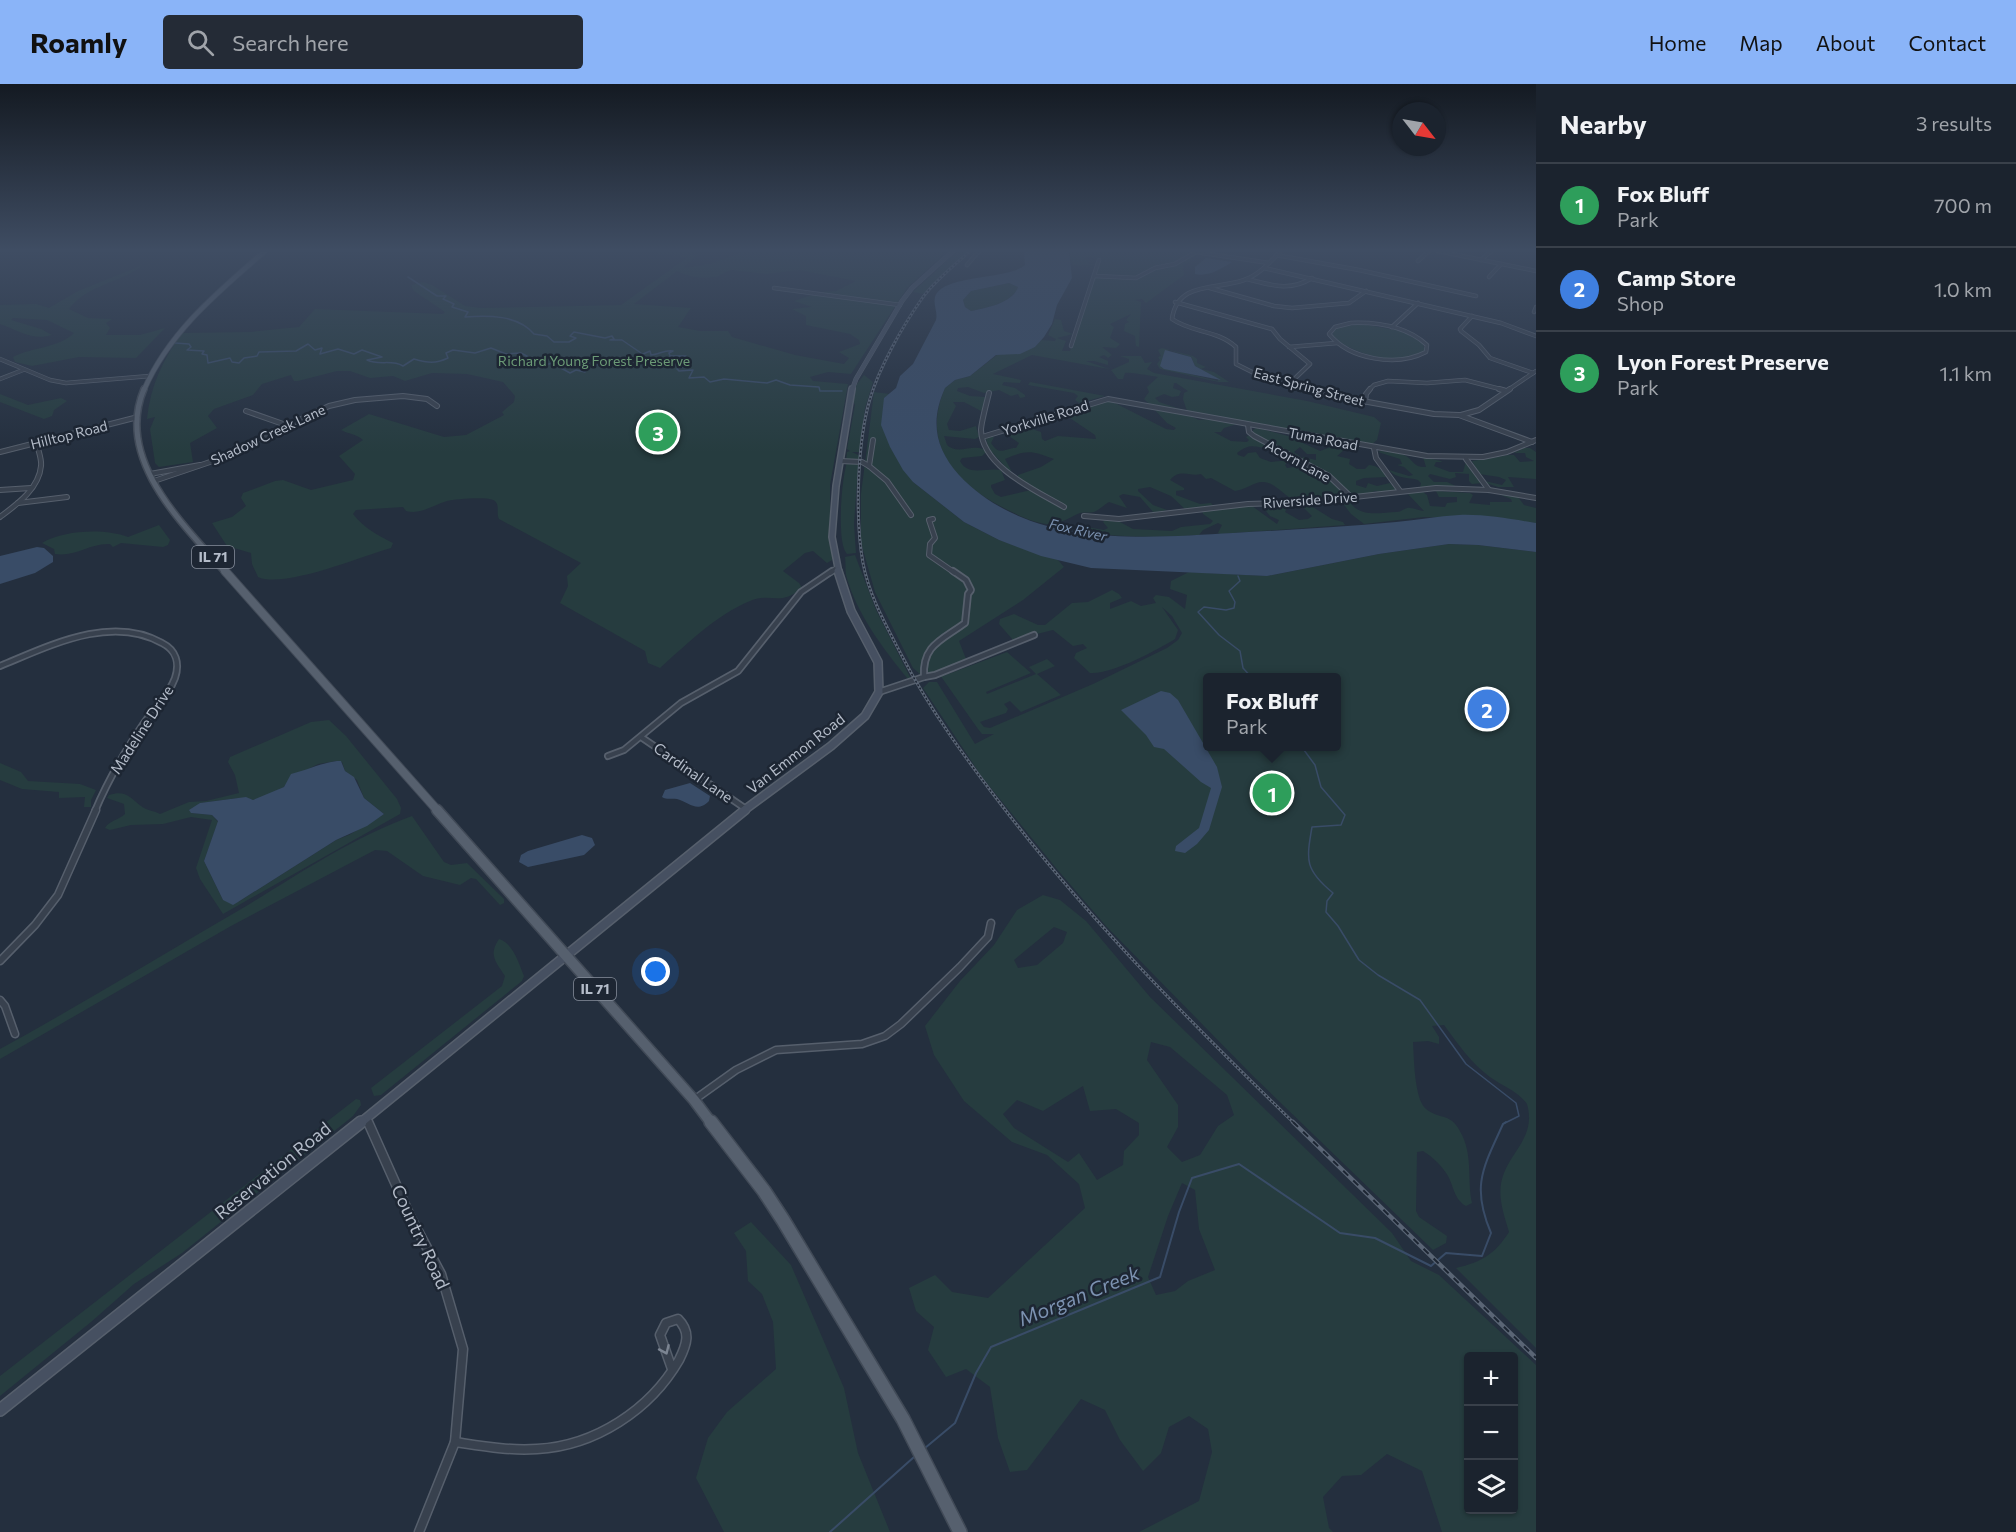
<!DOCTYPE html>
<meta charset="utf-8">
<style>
body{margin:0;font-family:Commissioner,sans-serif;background:#242b36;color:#f1f3f6}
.controls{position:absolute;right:18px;bottom:18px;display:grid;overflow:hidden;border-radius:6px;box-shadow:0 2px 4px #0004}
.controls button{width:54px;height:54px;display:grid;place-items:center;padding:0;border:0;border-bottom:2px solid #39404a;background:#1b232e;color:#f1f3f6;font:30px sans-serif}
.compass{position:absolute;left:1392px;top:18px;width:54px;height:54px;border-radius:50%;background:#1b232e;box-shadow:0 2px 4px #0004;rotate:121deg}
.you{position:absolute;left:656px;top:888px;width:21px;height:21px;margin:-15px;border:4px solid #fff;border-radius:50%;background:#1a73e8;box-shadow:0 0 0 9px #1a73e833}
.badge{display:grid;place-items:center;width:39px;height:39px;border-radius:50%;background:#8ab4f8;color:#fff;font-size:20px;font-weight:700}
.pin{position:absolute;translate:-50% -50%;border:3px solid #fff;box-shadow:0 2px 6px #0006}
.popup{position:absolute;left:1203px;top:589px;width:138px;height:78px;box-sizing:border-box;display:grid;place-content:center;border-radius:6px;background:#1b232e;filter:drop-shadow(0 2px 4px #0005);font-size:20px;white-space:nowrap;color:#a0a4aa}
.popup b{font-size:22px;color:#f1f3f6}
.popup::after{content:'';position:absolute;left:50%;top:100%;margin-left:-12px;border:12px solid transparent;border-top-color:#1b232e}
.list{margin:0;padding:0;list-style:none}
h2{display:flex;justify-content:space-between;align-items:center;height:78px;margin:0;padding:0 24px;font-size:26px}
h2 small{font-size:20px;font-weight:400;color:#a0a4aa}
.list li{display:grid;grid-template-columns:39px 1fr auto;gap:18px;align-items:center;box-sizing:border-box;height:84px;padding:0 24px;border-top:2px solid #39404a}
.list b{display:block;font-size:22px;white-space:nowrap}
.list p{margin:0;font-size:20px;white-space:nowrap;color:#a0a4aa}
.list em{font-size:20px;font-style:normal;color:#a0a4aa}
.icon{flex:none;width:33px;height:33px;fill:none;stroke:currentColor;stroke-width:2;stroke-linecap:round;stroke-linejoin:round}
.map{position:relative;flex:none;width:1536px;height:1448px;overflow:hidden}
header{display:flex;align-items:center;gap:36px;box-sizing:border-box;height:84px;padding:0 30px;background:#8ab4f8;color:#111}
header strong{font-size:28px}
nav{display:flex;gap:33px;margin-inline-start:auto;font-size:21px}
.search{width:420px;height:54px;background:#242b36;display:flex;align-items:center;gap:15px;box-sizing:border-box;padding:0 21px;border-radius:6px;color:#a0a4aa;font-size:22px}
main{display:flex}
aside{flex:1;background:#1b232e}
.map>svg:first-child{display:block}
</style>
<header>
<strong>Roamly</strong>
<div class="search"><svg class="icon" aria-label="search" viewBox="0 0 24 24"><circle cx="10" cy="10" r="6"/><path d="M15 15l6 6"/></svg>Search here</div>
<nav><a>Home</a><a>Map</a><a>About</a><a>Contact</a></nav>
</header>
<main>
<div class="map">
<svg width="1536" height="1448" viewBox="0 0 1536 1448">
<rect width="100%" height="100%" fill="#242f3e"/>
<!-- green -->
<g fill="#263c3f" fill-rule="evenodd">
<path d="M640,167H698L693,170L698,171L683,184L710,180L739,169L704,167H947L907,204L851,290L828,288L810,293L813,297L848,300L830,401V432L834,465L832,476L827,479L813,467L805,469L783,487L799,499L802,504C780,523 771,508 750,517C716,531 687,560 660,584L648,579L645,567L560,519L568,502L567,492L581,479L499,435C496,429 500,422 495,417C489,412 456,415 447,417C433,421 421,431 406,427L403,423L356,426L353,430C364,444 377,451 393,459L391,464C362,472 284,505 258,493L252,480L251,469L227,462L212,439L232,433L246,422L241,414L243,409L275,397L283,396L311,406L353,396L355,390L339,372L363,356C357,350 348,350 341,346L369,330L444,353L466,351L504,331L502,328L514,318L515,312L503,298L467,290L432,289L405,297L393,292L370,294L350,287H337L298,297H294L291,291L262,300L253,311L214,325L208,332L217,344L190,359L193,378L159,383L155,379L150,345L155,333L147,335C150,303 163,275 182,249L250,248L299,243L315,225L443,230L445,228L414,207L411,201L423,198L432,201L465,222L481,224L621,221L688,173ZM732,186L767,190L799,186L856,197L836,207L820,208L794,217L812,223L792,225L806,232V241L850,250L859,256L860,260L839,268L849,274L844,280L795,271L732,253L728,247H700L678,243L691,224L634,220L677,187C688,193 702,195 715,193C722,192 724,187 732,186Z"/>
<polygon points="958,167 969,167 923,210 913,208"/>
<path d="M1069,167H1191L1190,178L1183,181L1184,191L1146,219L1142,215L1135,216L1141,218L1139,263L1136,262L1135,252L1124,247L1125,240L1129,238L1126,236L1131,230L1110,240L1114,243L1110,254L1120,260L1116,264L1102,263L1112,271L1108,274L1104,271L1099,273L1108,277V281L1094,277H1086L1109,285L1032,271L993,290L1021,296L1020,299L1004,298L1002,301L1015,304L1025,311V313L1020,314L1018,310L1011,312L999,306L984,309L968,303L958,304L957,307L970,312L986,313L984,326L981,327L964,318H953L956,322L947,340L949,346L960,347L976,342L979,353L975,355L944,352L947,361C959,372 974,358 987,367L982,372L962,374L960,377C968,393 986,383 1001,386L1005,396L991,401V403L995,410L1001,413L1031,406L1033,404L1018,394V391L1041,383L1054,375C1032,367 1028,365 1005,375L1011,386L1010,388L989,365L986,355L991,352L994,353L991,359C1000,373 1004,364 1016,364L1019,359L1003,348L1035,338L1037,340L1029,344L1041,348L1042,355L1045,357L1058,352L1096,355L1095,351L1064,330L1109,316L1166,345L1174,346L1176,344L1167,339L1154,325L1185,330L1199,336L1208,335L1237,340L1224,344L1221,348H1214L1231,357L1247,358L1249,356L1246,353L1250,351L1272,364C1258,366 1253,356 1237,369L1238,371L1244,373L1248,369L1256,368L1260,374L1271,378L1289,376L1285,381L1287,384L1294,383L1295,379C1315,380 1336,397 1347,412C1332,414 1310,421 1295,416C1284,413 1275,397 1262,398C1255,398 1244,406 1235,407L1211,394L1206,395L1201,390C1189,393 1180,384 1170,396L1184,404V406L1176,407V411L1200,420L1211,419L1214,423L1186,426L1171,412L1150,403L1138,405V407L1153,421L1167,426L1154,429L1140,413L1123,410L1119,412L1127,424L1109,418C1104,421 1099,426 1094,428C1089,429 1085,428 1080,429C1070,433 1061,440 1050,440C1036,440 1018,431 1006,425C956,400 920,361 945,304L955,296L970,292L997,271L1035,263L1041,256L1055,257L1056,255L1048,251L1055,235L1061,236L1064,247L1073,250L1057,254L1066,257L1062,267H1070L1100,179L1099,175L1086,173L1084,175L1093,177L1087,179L1097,181H1080L1096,184L1072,181Z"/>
<path d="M143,181C121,199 86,201 69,225L88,234L112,235L106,239L110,244L106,251H140L165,244L136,274L79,273L32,282L15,278L13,273C32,263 59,264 74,249L47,236L13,234L11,236L41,245L52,251C32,257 18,246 0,240V221L36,220L49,224L78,207Z"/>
<path d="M1009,199L1018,203C1013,219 986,224 971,227L965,223L963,216L971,207Z"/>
<path d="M1361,240L1401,247L1422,258L1425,266C1404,286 1350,269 1332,252L1335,244Z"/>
<path d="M1162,264L1193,272L1197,275V279L1206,283L1201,285L1214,288L1229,298H1219L1160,285L1157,280L1160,276L1158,273L1161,272L1158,266ZM1169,266L1191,273L1195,282L1218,295V297L1161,283L1164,271Z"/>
<path d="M1120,272H1141L1145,279L1152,278L1147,285L1154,289L1307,317L1374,333L1381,339L1377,356L1371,361L1187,327L1183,315L1184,309L1188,307L1176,299H1174L1173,304L1181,307L1179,312L1172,313L1164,310L1155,314L1159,318L1183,326L1150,321L1144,315L1149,308L1147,303L1158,293C1152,292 1128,288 1125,289L1123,295H1118L1111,286L1129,278V275Z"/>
<polygon points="864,291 873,298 865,324 860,368 852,368 860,372 860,377 846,377 847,368 850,367 847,365 855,321 852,314 857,300"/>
<polygon points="1030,298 1105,312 1079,319 1075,316 1078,312 1074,309 1028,301"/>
<polygon points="874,308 890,310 884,314 913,398 964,438 999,456 1058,476 1064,483 1023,516 959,557 966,575 935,589 921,591 913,584 875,508 861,459 861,410"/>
<polygon points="0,310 28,321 61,314 67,317 54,326 52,332 44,335 0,318"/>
<path d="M1257,344L1288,352L1320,367L1331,363L1343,364L1344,366L1337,372L1350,375L1349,380L1357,385H1365L1369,381C1379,382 1382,386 1387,393L1364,394L1356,397V401L1366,404L1368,399L1377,402L1390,399L1396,406L1382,409L1375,407L1368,410L1351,412L1334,395L1302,375L1303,373L1316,376V370H1307L1300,363L1294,368L1301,373L1295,372L1253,349V346Z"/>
<polygon points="1524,364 1530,364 1536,368 1536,395 1508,393 1514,403 1498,403 1486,399 1485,397 1502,401 1506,396 1499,393 1479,390 1472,377 1509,371 1514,371 1520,378 1534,377 1526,373 1525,369 1514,369"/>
<path d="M1381,367C1388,368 1400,368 1406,372C1414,377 1414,384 1426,383L1423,373L1441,377L1442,378H1436L1434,382L1450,388H1463L1466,377L1482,399L1472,400L1469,397V390L1455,389L1456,393L1450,395L1430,390L1428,392L1434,398H1447L1460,404H1420L1421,399L1418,396C1408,393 1396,395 1389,386L1409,392L1413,391L1404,383L1397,381L1402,380L1400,375L1378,368Z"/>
<path d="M847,378H858V383L854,440L856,469L847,470C836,459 842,393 847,378Z"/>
<path d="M1436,407L1470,409L1473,411L1469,419L1490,421V418H1512L1511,415L1496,409L1518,413L1524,421L1536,424V439L1424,433L1364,440L1351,430L1341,417H1349C1361,435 1380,428 1397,428C1401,428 1406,423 1410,424C1415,424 1419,427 1424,427L1407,409L1423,408L1427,411L1430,422L1445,423L1447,419L1457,418V413H1439Z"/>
<path d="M1298,420L1288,422L1285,428L1299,436L1308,435L1312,432L1303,423L1308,420L1332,435L1343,438L1345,441L1220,450L1218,449L1222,441L1218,439L1203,446L1199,451C1158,454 1118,453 1077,448L1074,442L1075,441L1104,446L1108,444L1103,438L1105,436L1120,438L1133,445L1172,447L1181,443L1210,440L1213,437L1203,430L1202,426L1252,422L1277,440L1279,436L1270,432L1262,422Z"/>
<path d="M159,441L170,456L168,461L163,463L121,459L113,463L110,460C89,459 77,473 55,470L54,465L42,459C63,446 105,444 128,453Z"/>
<path d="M1449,460L1478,461L1536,468V1264L1456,1184C1482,1178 1495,1170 1509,1148C1503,1128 1496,1109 1504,1089C1513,1066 1536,1051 1527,1020C1518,1007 1502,1002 1490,993C1471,979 1458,960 1444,941L1432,942L1439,953V960L1428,957L1413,958C1414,973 1414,1015 1426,1025C1441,1037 1451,1027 1462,1051C1473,1074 1467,1096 1472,1119L1466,1122C1454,1115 1454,1103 1448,1092C1442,1082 1433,1073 1423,1067L1417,1068L1416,1127L1419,1133L1447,1152L1446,1159L1433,1166L1253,992L1106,842L1056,784L982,693L923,604L929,598H937L975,660L994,650H982L978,645L940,591L943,592L1007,568L1031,589L986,608L987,610L1036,590L1029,583L1047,575L1055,582L1037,590L1061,611L1021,628L1010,617L1004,620L1008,625L1006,629L980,638L984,643L990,644L1093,600L1167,564L1178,556L1182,549L1172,532L1162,523L1178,546L1175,555C1157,566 1111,591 1090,589L1074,574L1076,569L1087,564L1083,560L1073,562L1053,546L1013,556L999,540L1000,535L1014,530L1038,541H1045L1072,519L1088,518L1112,506L1119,510L1122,514L1110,519V525L1131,517L1141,522L1156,519L1153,514L1156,511L1169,513L1185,525L1187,511L1170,505L1171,497L1189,488L1267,492L1379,470ZM1208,594H1336V662H1208Z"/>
<path d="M855,471L876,526L911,595H908C884,566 856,529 846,491C845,485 846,479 845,473Z"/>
<path d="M329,636L346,652L397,715L401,724L400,730L223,830L200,795L196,784L212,736L191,733L163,740L131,741L110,746L105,744C110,736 119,736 125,730L124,720L107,714L109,711C126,706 129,713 141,722C145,726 155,727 160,730L189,718L206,717L239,709L235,691L228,678L230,673L311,638ZM337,677L342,678L345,687L357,696L364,714L384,730L349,751L336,756L238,818L223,816L204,777L218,738L212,731L191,729L200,719L239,714L253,716L261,714L284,703L294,689H301L318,680Z"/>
<polygon points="0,679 21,688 28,697 80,700 96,706 91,716 91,723 84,723 85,713 59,714 59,708 22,705 0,696"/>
<path d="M412,732L444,778L451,781L467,779L504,815V819L500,821L476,795L471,794L460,801L423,792L387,767L375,766L231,842L0,975V965C84,919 165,869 248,821C300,789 354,753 412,732Z"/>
<path d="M1043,811L1060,816L1086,837L1150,913L1392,1149L1411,1177L1439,1191L1536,1281V1448H1442L1422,1387L1387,1370L1361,1391L1342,1392L1323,1413L1329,1444L1333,1448H1139L1199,1417L1212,1368L1208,1345L1189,1332L1169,1343L1161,1369L1143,1387L1120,1356L1105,1326L1081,1315L1027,1386L1010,1388L998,1354L990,1303L966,1285L946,1293L928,1266L934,1243L916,1227L909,1204L935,1191L952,1208L988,1214L1085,1124L1079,1100L1047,1071L1012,1058L964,1017L934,971L925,942L960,897L994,861L1017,826ZM1054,843L1067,848L1063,859L1037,881L1018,884L1014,876ZM1151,958L1170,963L1227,1011L1234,1031L1218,1042L1200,1071L1182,1078L1167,1063L1178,1043V1021L1147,976ZM1083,1002L1090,1027L1116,1025L1139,1039V1051L1124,1067L1123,1081L1097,1096L1079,1069L1068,1078L1014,1044L1003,1030L1017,1016L1043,1027ZM1182,1099L1195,1106L1199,1145L1215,1186L1188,1197L1175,1207L1156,1211L1148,1193L1168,1132ZM1468,1272H1514V1426H1468Z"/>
<path d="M499,855C513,859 519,880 524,892L522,897L381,1011L374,1012L371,1004L502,902L505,892C496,878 488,871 499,855Z"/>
<polygon points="356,1015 360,1016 361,1021 353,1032 182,1169 134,1200 91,1238 0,1312 0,1292"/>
<polygon points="751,1138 791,1181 844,1304 858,1369 890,1448 724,1448 696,1394 708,1354 727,1328 776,1285 773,1238 762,1210 748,1197 746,1167 734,1149"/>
</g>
<!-- water -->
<g fill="#394c67" fill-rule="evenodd">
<path d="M1024,167H1069L1072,194L1057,221L1052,240L1044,253L1035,263L1020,270L996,271L970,292L955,296L945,304C930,337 935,364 959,391C1029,465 1142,454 1233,449C1288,446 1342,443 1396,438C1417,436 1438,432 1459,431C1484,430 1511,435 1536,439V468L1478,461L1449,460L1379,470L1267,492L1091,484L1041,472L999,456L964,438L913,398L903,386L890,363L881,341L884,314L896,304L900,292L913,280L936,236C938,228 933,221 935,213C942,190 1008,196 1025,181ZM1009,199L1018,203C1013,219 986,224 971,227L965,223L963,216L971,207Z"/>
<path d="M1206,174L1232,178C1221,185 1208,193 1195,190V183Z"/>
<polygon points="1165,266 1191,273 1195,282 1221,296 1164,285 1160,282"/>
<polygon points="37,463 44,464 53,472 53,478 35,489 0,500 0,472"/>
<polygon points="1161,607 1170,609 1178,616 1217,683 1222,703 1209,746 1197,760 1185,769 1175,767 1176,762 1199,744 1211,704 1201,698 1164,665 1154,663 1146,651 1121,626"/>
<path d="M337,677H341L345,687L354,693L364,714L384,730L367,742L336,756L238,818L233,821L223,816L204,777L218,737L212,731L191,729L189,726L200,719L246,713L253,716L284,703L291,690C307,686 321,679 337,677Z"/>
<path d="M690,699L710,712L709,717C697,729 690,719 677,715C671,714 667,716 662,713L665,706Z"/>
<polygon points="582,751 592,754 595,761 584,771 528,783 519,778 521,771 528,767"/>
</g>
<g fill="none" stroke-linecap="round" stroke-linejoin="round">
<!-- stream-far1 -->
<g stroke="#394c67" stroke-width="1.5">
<path d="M408,193L437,212H446L443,215L454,220L452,223L468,228L465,233C488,231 518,231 534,250L547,252L554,258H569L576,254L570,252L574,248L605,254L612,252L614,255L610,256H622L641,269"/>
<path d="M175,259L189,260L191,263L187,266L204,267L202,270L207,271L208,279L230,274L232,278L239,279L244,274L257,272L259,268L296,267L308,260L315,266L322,264L320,270L338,265L354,270L362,266L382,273L367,276C380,282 391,275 403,282L414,275C428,279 435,280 448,274L446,269L453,266L475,269L491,264L506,270L521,269L536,277L537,282L560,278L561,284L570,289L576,286L585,288L587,284C595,284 599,278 606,278V281L625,278L650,267L651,271C658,271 666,265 673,267L669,269L670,272H686L681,281L683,283L677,285L679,287L693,286L689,294L704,293L710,298L724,295L767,299L776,296L790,301L819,303L820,307H842"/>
<polyline points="1238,492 1240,497 1229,507 1235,518 1234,524 1226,526 1204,523 1198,528 1219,551 1240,567 1243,584 1252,594"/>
<path d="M1301,662L1315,681L1321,703L1345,731L1341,741L1312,743C1306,777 1305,786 1333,809L1327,817L1326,828L1338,842L1359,876L1378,891L1420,916L1466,980L1516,1019L1519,1032L1503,1040"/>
</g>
<!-- stream -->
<g stroke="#394c67" stroke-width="2">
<path d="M925,1364L955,1339L976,1289L991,1263L1160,1193L1179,1128L1192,1094L1239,1080L1340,1149L1375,1154L1431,1182L1446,1169L1482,1172L1491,1149C1471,1102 1483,1084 1503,1040L1506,1038"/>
<polyline points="830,1448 914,1373"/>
</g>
<!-- street-far4 casing -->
<g stroke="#565f6c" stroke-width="4.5">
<g id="street-far4">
<path d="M1281,167C1270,178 1259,191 1244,196C1216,206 1177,197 1172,235C1192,249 1218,246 1236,263V280L1252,288L1316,306"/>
<polyline points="1438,167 1536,187"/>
<polyline points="1276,171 1359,186 1476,212"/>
<polyline points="1481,176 1491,167"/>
<polyline points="1418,177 1429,167"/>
<polyline points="967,181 979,167"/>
<polyline points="1264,184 1501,239 1536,252"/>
<polyline points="1095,192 1136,194 1155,184 1175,180 1196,168 1269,179"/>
<polyline points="1489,193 1501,180"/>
<path d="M1247,195C1271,201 1290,208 1312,194"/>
<polyline points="774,204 900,221"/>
<polyline points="1210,204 1274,222 1292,224 1349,219 1366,207"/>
<polyline points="1175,218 1272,245 1280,255 1310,280 1289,300"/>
<polyline points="1534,228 1536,223"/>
<polyline points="1472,232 1460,245 1461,247 1479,261 1490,274 1533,289"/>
<path d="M1351,239C1378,238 1406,242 1427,261L1426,268C1397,283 1350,276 1329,250L1335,243Z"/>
<polyline points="1392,243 1418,219"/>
<polyline points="1071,262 1099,176"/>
<polyline points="1289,263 1337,259"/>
<polyline points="0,275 50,296 66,299 150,292"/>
<polyline points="0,295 23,286"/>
<polyline points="1369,306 1374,301 1388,297 1427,299 1465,296 1504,306"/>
<polyline points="1508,306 1536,287"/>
</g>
</g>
<!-- street-far3 casing -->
<g stroke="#565f6c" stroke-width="6">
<g id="street-far3">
<polyline points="1311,305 1335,312 1434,330 1459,331 1532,358"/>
<polyline points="1499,305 1506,307"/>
<path d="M989,309C987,317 981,339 981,346C982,383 1037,407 1064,423"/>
<polyline points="1365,318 1366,310 1370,305"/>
<polyline points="246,327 286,341"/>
<polyline points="1461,331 1479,326 1510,305"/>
<polyline points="1248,341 1249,348 1254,352 1329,392 1351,413"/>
<polyline points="982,353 1108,315 1427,372 1483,373 1507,368 1536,356"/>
<polyline points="873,356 869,382 887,397 911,431"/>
<polyline points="1374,364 1376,374 1400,407"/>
<polyline points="0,368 138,333"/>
<polyline points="1466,375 1489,406"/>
<polyline points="840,377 862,378 869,382"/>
<polyline points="150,390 200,381"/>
<polyline points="154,397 213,377 329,322 355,316 403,312 427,315 437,322"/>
<polyline points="0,406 31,404"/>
<polyline points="18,419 67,413"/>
<polyline points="1084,432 1119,435 1248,420 1309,418 1436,404 1489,406 1536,414"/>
<path d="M0,433C16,421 39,405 41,382C42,375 38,367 37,359"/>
<polyline points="933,435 929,436 935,454 930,460 929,471 955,489"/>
<polyline points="830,489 837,484"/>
</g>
</g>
<!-- street-far2 casing -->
<g stroke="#565f6c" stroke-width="8">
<g id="street-far2">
<path d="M0,582C49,562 111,530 162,559C176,566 180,579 175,594C169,611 154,624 144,639C125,667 108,696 95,727"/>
<polyline points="924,593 935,591 1034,551"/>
<path d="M879,608L924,593C922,561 942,556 965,539L968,510L971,506L966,496L953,487"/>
<polyline points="641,653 746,725"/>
<polyline points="608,672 624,666 681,619 738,587 801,508 832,487"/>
</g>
</g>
<!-- street-far1 casing -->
<g stroke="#565f6c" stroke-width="9">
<g id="street-far1">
<polyline points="0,877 35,841 58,811 96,726"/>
<polyline points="0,916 5,922 15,950"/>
<polyline points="694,1016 736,986 776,966 862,960 885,952 901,940 960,883 988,853 991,839"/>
<polyline points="366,1034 369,1040"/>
</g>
</g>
<!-- street casing -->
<g stroke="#565f6c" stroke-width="11">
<g id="street">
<polyline points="368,1038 410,1132 441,1190 463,1265 455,1358 419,1448"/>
<path d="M455,1358C482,1362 510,1367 537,1365C595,1362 650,1326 679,1276C687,1260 691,1248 678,1235L666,1239L660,1251L672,1285"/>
</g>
</g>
<!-- secondary-far4 casing -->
<g stroke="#565f6c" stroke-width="5">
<polyline id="secondary-far4" points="852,306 856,295 902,217 912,204 953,167"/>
</g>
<!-- secondary-far3 casing -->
<g stroke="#565f6c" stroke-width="8">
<polyline id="secondary-far3" points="839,489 832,453 836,402 852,305"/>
</g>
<!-- secondary-far2 casing -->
<g stroke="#565f6c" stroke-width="10">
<polyline id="secondary-far2" points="743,727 831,662 865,632 879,608 878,578 851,527 838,487"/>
</g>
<!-- secondary-far1 casing -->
<g stroke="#565f6c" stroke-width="11">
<polyline id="secondary-far1" points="359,1040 745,726"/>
</g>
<!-- secondary casing -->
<g stroke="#565f6c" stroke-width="14">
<polyline id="secondary" points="0,1326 361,1038"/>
</g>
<!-- primary-far4 casing -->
<g stroke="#414a57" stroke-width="6">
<path id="primary-far4" d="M144,306C169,248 218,208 265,167"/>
</g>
<!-- primary-far3 casing -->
<g stroke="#414a57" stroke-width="8">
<path id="primary-far3" d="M144,305C114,376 184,441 226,489"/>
</g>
<!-- primary-far2 casing -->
<g stroke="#414a57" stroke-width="10">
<polyline id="primary-far2" points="225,487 438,727"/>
</g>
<!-- primary-far1 casing -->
<g stroke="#414a57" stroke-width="13">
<polyline id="primary-far1" points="437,726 694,1016 712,1040"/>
</g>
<!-- primary casing -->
<g stroke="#414a57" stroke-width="16">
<polyline id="primary" points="711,1038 764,1107 783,1136 903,1335 960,1448"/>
</g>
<!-- street-far4 -->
<use href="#street-far4" stroke="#38414e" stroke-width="3"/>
<!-- street-far3 -->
<use href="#street-far3" stroke="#38414e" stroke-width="4"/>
<!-- street-far2 -->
<use href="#street-far2" stroke="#38414e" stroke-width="4.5"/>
<!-- street-far1 -->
<use href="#street-far1" stroke="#38414e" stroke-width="6"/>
<!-- street -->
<use href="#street" stroke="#38414e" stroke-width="8"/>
<!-- secondary-far4 -->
<use href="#secondary-far4" stroke="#465061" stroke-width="4"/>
<!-- secondary-far3 -->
<use href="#secondary-far3" stroke="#465061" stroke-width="5"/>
<!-- secondary-far2 -->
<use href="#secondary-far2" stroke="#465061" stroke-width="7"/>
<!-- secondary-far1 -->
<use href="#secondary-far1" stroke="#465061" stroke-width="8"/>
<!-- secondary -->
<use href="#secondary" stroke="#465061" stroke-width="11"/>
<!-- primary-far4 -->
<use href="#primary-far4" stroke="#56606e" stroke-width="4.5"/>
<!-- primary-far3 -->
<use href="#primary-far3" stroke="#56606e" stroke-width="5"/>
<!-- primary-far2 -->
<use href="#primary-far2" stroke="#56606e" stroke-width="8"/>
<!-- primary-far1 -->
<use href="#primary-far1" stroke="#56606e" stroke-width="10"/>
<!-- primary -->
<use href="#primary" stroke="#56606e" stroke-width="13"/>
<!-- rail-far1 casing -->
<g stroke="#5a6575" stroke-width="3">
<path id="rail-far1" d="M970,167C954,182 933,198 921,216C902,243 879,284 870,315C857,358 855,436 863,479C869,512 887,543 902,572C930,626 966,675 1003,723C1090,837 1192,940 1295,1040"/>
</g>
<!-- rail casing -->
<g stroke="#5a6575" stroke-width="4.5">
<polyline id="rail" points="1293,1038 1536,1274"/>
</g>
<!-- rail-far1 -->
<use href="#rail-far1" stroke="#1d2633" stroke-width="1.5" stroke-dasharray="2" stroke-linecap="butt"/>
<!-- rail -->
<use href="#rail" stroke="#1d2633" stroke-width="2" stroke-dasharray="7" stroke-linecap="butt"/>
</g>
<!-- one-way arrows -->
<defs><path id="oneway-chevron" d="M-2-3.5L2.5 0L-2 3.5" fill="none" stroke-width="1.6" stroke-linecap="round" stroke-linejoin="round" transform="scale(1.5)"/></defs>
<use stroke="#7c8592" href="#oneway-chevron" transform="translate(665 1266) rotate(66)"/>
<!-- sky -->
<linearGradient id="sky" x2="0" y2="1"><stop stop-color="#141a22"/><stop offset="0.45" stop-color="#3f4d63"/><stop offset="1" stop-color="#3f4d63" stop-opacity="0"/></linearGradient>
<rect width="1536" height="369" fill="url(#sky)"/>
<g text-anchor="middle" stroke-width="5" stroke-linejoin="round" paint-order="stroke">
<!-- far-park labels -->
<g font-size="14" fill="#6b9a76" stroke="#1d2633">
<text x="594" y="282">Richard Young Forest Preserve</text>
</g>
<!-- far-street labels -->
<g font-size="14" fill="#b4bcc9" stroke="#1d2633">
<text transform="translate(1309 303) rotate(15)" y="5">East Spring Street</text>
<text transform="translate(1045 334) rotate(-17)" y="5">Yorkville Road</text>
<text transform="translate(69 351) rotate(-14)" y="5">Hilltop Road</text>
<text transform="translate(268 351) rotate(-25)" y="5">Shadow Creek Lane</text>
<text transform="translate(1323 355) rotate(11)" y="5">Tuma Road</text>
<text transform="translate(1298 377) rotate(29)" y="5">Acorn Lane</text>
<text transform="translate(1310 416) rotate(-4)" y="5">Riverside Drive</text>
</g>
<!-- far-water labels -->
<g font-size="14" font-style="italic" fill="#7c92b1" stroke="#1d2633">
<text transform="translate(1078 446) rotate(13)" y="5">Fox River</text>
</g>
<!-- shield labels -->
<g fill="#1d2633" stroke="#878f9c" stroke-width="1.5">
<rect x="192" y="462" width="42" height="22" rx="4.5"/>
<rect x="574" y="894" width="42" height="22" rx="4.5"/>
</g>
<g font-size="14" font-weight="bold" fill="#b4bcc9">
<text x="213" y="478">IL 71</text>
<text x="595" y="910">IL 71</text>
</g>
<!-- street labels -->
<g font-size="15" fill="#b4bcc9" stroke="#1d2633">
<text transform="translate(142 646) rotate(-57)" y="5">Madeline Drive</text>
<text transform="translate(796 670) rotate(-38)" y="5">Van Emmon Road</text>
<text transform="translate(693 689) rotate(35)" y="5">Cardinal Lane</text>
</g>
<!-- near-street labels -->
<g font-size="18" fill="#b4bcc9" stroke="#1d2633">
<text transform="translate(273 1087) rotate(-39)" y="6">Reservation Road</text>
<text transform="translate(420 1153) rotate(65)" y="6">Country Road</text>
</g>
<!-- near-water labels -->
<g font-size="20" font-style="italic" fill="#7c92b1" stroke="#1d2633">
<text transform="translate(1079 1212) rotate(-22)" y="7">Morgan Creek</text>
</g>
</g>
</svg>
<div class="controls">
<button>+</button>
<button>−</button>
<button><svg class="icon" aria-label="layers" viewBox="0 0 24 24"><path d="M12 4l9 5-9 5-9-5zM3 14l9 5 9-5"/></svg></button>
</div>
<svg class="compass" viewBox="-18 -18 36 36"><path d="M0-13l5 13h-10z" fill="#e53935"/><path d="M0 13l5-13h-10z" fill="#a0a4aa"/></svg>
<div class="you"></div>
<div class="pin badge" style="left:1272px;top:709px;background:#2e9e5b">1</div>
<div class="popup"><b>Fox Bluff</b>Park</div>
<div class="pin badge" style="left:1487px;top:625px;background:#3f7fe0">2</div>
<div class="pin badge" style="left:658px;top:348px;background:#2e9e5b">3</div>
</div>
<aside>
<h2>Nearby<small>3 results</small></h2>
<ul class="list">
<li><span class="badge" style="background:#2e9e5b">1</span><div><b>Fox Bluff</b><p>Park</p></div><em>700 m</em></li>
<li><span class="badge" style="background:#3f7fe0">2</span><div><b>Camp Store</b><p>Shop</p></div><em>1.0 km</em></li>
<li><span class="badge" style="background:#2e9e5b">3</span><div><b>Lyon Forest Preserve</b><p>Park</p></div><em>1.1 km</em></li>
</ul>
</aside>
</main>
